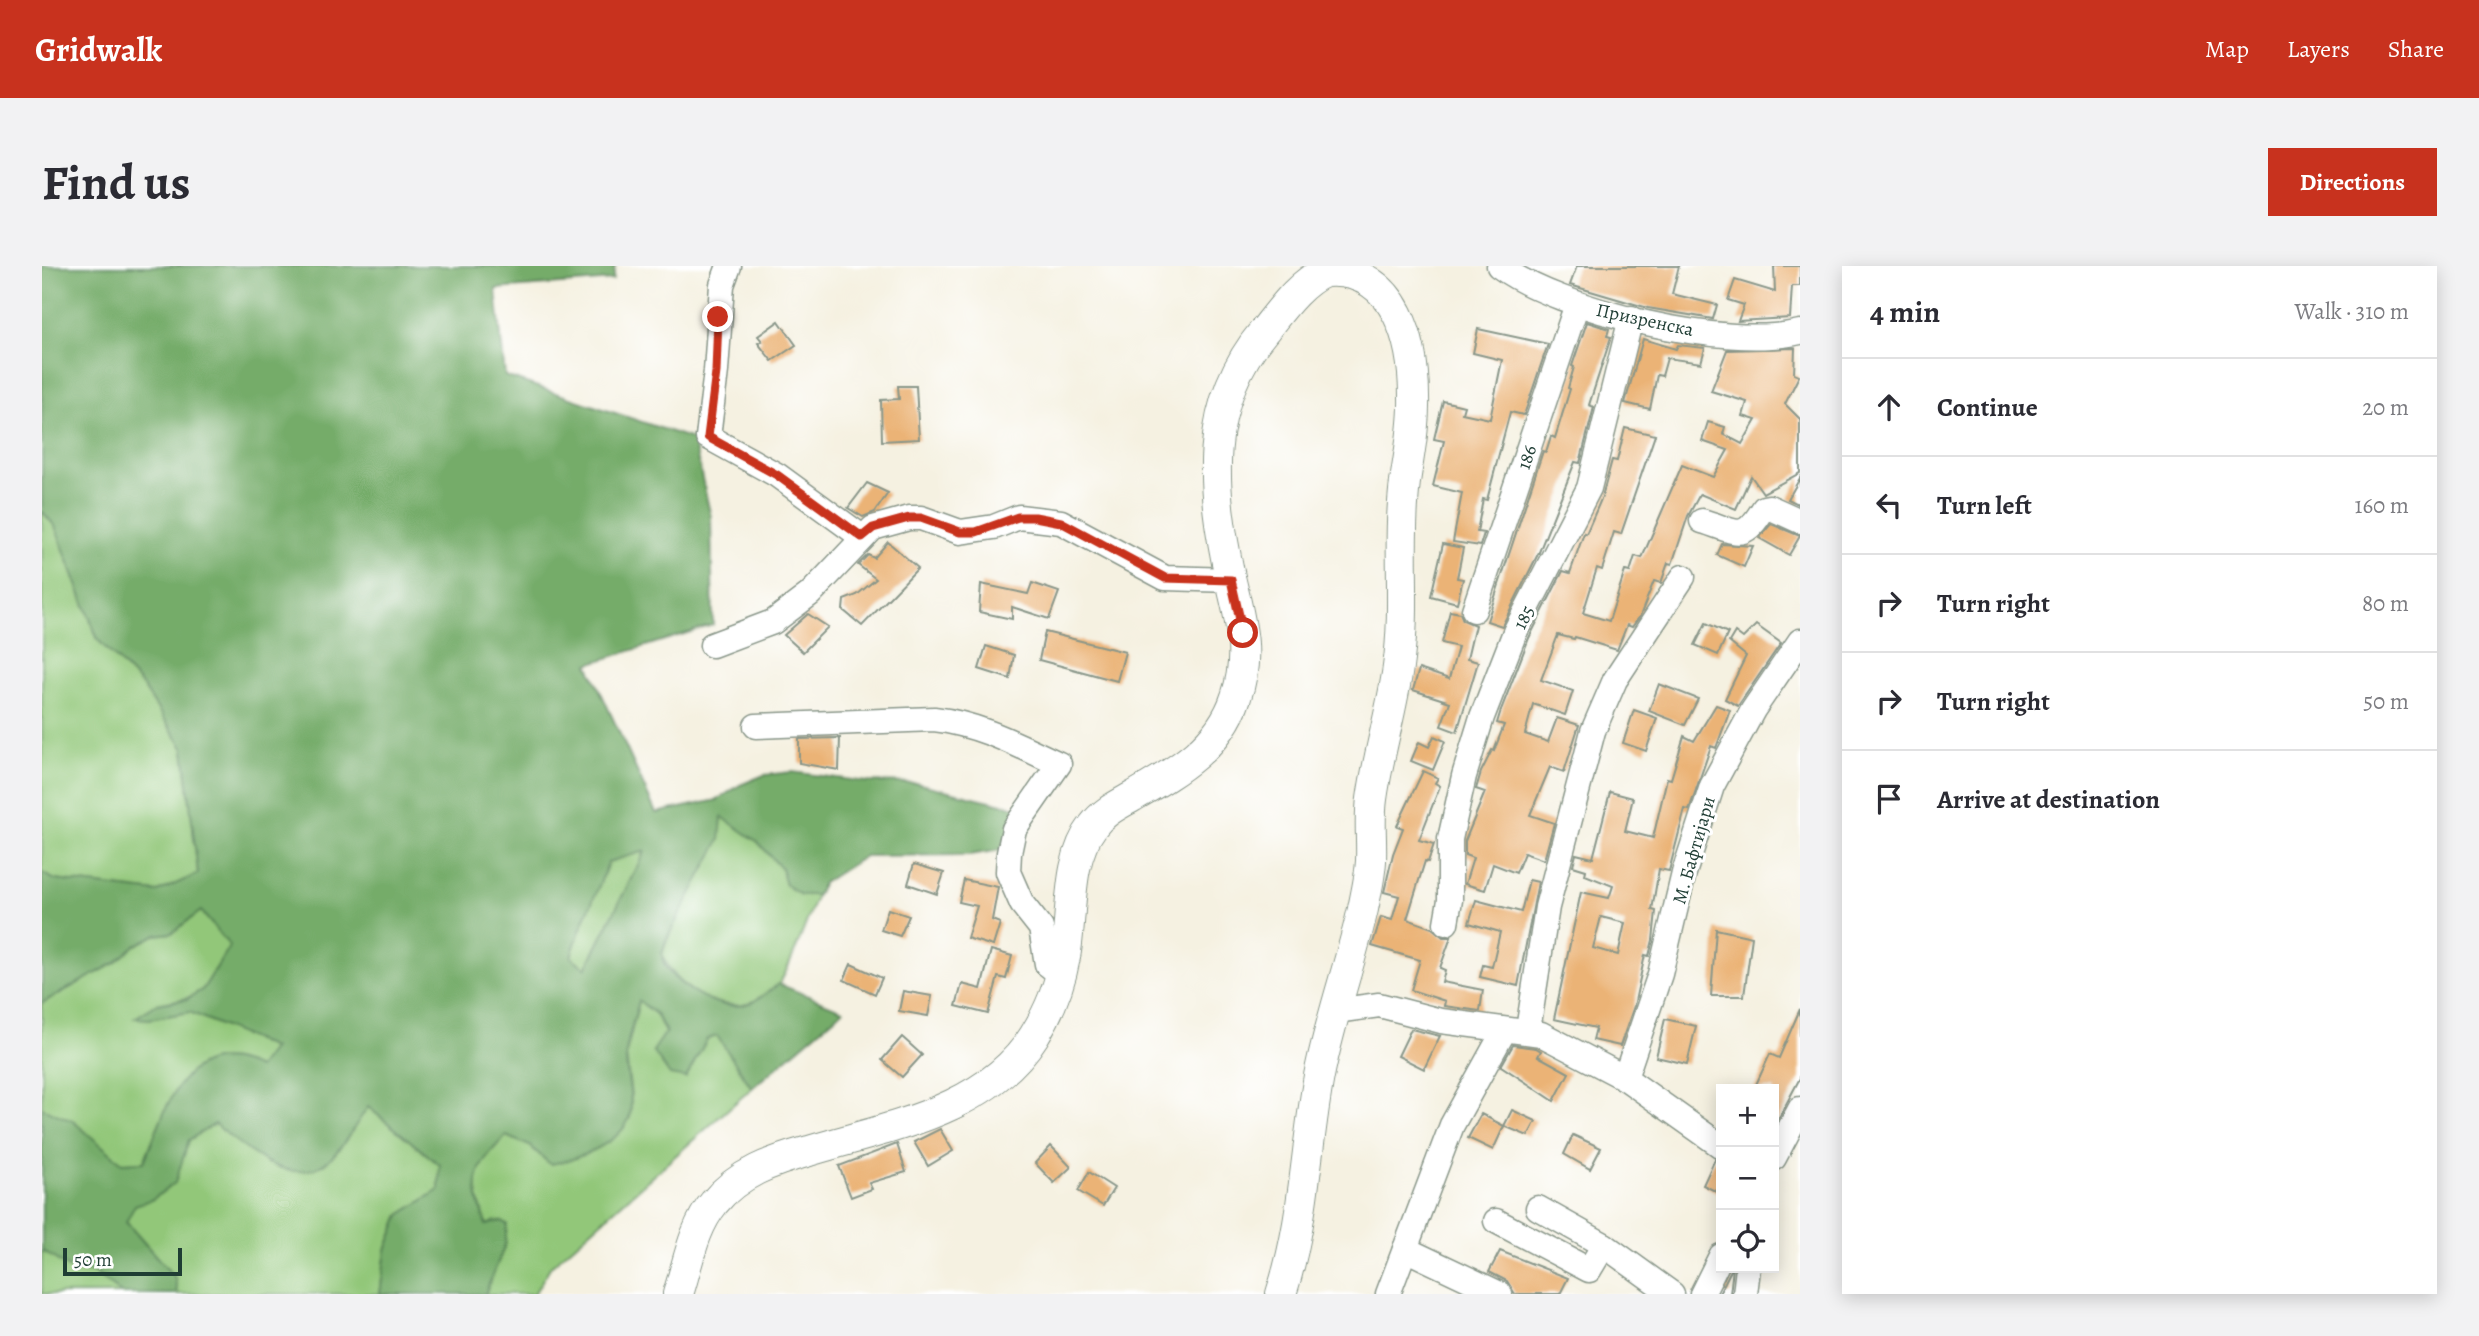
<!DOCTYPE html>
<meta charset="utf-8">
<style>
body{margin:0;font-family:Alegreya,serif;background:#f2f2f3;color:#2b2b33}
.controls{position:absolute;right:21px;bottom:21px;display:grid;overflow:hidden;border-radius:0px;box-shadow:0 4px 18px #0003}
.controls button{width:63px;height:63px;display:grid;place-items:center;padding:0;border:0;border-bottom:2px solid #e1e1e2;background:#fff;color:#2b2b33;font:35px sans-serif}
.scale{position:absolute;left:21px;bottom:18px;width:119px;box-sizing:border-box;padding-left:7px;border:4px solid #1f3d34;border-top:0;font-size:19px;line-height:24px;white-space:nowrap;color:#1f3d34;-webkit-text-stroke:5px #fff;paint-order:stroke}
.stop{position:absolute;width:21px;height:21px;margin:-16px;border:5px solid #c8321e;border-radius:50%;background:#fff}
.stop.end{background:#c8321e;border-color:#fff;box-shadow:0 2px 7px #0008}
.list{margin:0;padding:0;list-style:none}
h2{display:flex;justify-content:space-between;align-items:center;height:91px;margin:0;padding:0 28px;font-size:30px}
h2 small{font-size:23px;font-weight:400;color:#7c7c81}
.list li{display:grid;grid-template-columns:46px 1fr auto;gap:21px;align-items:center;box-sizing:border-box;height:98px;padding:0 28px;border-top:2px solid #e1e1e2}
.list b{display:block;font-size:26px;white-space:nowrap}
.list em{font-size:23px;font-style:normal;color:#7c7c81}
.icon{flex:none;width:38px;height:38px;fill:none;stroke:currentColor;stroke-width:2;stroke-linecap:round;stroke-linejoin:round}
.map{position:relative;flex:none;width:1758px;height:1028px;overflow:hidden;border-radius:0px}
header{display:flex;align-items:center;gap:42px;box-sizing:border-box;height:98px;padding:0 35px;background:#c8321e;color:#fff}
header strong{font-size:33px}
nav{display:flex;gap:38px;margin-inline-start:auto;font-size:24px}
.intro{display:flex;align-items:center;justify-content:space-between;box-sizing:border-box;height:168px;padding:0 42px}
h1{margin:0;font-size:49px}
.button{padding:18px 32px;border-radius:0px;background:#c8321e;color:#fff;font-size:24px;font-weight:700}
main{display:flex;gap:42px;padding:0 42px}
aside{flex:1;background:#fff;border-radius:0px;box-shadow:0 4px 18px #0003}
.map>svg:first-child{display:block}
</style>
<header>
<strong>Gridwalk</strong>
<nav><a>Map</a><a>Layers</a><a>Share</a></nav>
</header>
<div class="intro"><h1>Find us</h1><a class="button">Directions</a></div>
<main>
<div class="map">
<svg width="1758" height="1028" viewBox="0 0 1758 1028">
<rect width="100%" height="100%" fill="#fff"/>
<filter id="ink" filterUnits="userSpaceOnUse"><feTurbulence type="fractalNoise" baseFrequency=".0143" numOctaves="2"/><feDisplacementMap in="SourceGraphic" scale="14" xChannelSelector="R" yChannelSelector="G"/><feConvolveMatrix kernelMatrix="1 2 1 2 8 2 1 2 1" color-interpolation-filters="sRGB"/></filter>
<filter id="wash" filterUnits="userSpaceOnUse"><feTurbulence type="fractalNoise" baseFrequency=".00686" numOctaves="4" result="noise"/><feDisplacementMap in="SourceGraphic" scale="28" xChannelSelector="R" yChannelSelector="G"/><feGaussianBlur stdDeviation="1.57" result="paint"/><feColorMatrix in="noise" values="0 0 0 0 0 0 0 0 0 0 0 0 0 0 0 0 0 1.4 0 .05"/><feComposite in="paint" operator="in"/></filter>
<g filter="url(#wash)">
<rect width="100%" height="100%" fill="#f5f1e1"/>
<!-- green -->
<g fill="#92c779" stroke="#588256" stroke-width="2">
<polygon points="0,245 13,260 56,374 99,418 142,483 156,608 116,626 13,614 0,607"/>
<path d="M680,550L716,576L739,602L744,619L759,629H775C767,649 748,703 737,718C702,761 638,732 620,689C634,641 675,597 680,550Z"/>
<path d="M604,584L544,702L529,691C538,658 555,629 566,596Z"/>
<path d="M159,645L188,680L161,723L145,732L115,738L95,751L107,753L148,746L231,782L216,802C143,767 124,843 102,896L80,897L0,842V737L73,697L92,680L113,669L130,667Z"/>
<path d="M597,735L614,748L644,811L665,773L676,770L710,822L509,1000L492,1028H443L463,979L453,955L445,959C429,915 429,904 464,870L488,880L508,898L565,877L588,852L589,830L584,788Z"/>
<polygon points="326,841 398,899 397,924 358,949 344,984 338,1028 135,1028 133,1012 84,956 92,939 111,933 140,891 147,874 173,858 226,898 285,896"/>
<polygon points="0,984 28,1002 53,1007 80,1028 0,1028"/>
</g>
<!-- forest -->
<path fill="#75ac69" stroke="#4a744e" stroke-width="2" fill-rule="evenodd" d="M0,0H573L571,14L454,23L463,110L651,173L669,251L671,359L546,398L614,547L675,534L698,519L722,509L750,506L825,516L874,517L977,542L959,584L927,589L823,590L781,617L775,629H759L744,619L739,602L716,576L680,551L678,574L624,674C623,678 620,685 620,690C622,714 671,741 693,740C711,740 723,727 737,718L801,744L710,822L675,770L665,773L644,812L628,809L611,785L624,766L614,748L597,735C593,752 585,772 584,789C583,809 592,828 588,849C582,876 533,895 508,898L488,880L464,870C430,903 429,915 444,959L459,955L465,958L463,979L443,1028H338L344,984L358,949L397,924L398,899L326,841C315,856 298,887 283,897C246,923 200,881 173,858L147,874L133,917L111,933L93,939L84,956L133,1012L135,1028H80L53,1007L28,1003L0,984V842L31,855L80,897L102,896C124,843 142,767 216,802L231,782L148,746L107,753L93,752L115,738L145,733L161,723L188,680L159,645L129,667L113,669L92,680L73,697L0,737V607L13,614L116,626L156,608L142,483L99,418L56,374L13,260L0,245ZM603,585L544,702L529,691C538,658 555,629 566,596Z"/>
<g id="blocks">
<!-- building -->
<g fill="#ebb376" fill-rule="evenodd">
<polygon points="1535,0 1637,0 1630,28 1675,39 1671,53 1606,42 1528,19"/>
<polygon points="1732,0 1758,0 1758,20 1750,20 1748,52 1696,55 1702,39 1686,34 1693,14 1733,26"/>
<polygon points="737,55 754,79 730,95 716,77 720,75 716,70"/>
<polygon points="1545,56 1567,63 1565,70 1569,71 1547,139 1552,141 1538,197 1533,196 1497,286 1460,360 1445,355 1501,185 1504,186 1509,170 1513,172 1528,123 1526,122 1532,101 1530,100"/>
<polygon points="1436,63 1506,78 1482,149 1468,146 1445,234 1441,233 1435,266 1442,267 1438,280 1411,276 1420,227 1391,220 1402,175 1392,173 1401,135 1422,140 1420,147 1448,153 1460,94 1431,87"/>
<polygon points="1601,73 1634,83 1636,79 1663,82 1659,97 1625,92 1620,110 1615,109 1608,143 1583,137"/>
<polygon points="1753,82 1752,108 1757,110 1743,138 1758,153 1758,207 1721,227 1709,210 1694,243 1658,228 1646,250 1630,298 1626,297 1619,317 1612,315 1598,350 1590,361 1585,359 1575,384 1533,371 1532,373 1516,369 1499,414 1531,425 1523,449 1491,438 1483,468 1506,476 1515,452 1537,459 1522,506 1508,501 1488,549 1512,557 1502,594 1482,587 1474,607 1451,598 1443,624 1423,618 1431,592 1423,589 1423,575 1443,526 1434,523 1439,506 1450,484 1452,485 1462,459 1455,457 1459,444 1487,372 1521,305 1528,307 1542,267 1544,268 1560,231 1570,194 1575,195 1583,162 1613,169 1579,268 1572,266 1560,304 1555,302 1541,347 1567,355 1583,305 1588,306 1593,290 1600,292 1640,199 1671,211 1686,184 1660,175 1666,156 1683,161 1681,168 1700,178 1714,154 1701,150 1705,136 1669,125 1685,84"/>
<polygon points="856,120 874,120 877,173 840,175 839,134 857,133"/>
<polygon points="1758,212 1758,239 1746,233"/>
<polygon points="825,217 846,227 833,246 821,251 806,242"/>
<polygon points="1729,258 1758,270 1747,289 1717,272"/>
<polygon points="846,276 876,302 820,360 801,344 802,334 815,329 834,313 816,299 826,289 832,292"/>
<polygon points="1401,278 1421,282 1415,312 1421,313 1415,337 1389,330"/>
<polygon points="1680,278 1711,280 1702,301 1675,289"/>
<polygon points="990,317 1017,326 1007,353 970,341 970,353 937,346 939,318 986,328"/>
<polygon points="1408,345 1418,347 1421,354 1433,359 1425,393 1436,396 1415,466 1399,460 1408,436 1371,424 1377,403 1407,413 1416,381 1400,377"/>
<polygon points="766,348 786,361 761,386 742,369"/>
<polygon points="1664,357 1686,367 1676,389 1653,379"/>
<polygon points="1714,359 1739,377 1696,440 1683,433 1704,390 1687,376 1693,366 1701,372"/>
<polygon points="1003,366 1083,386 1075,415 997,394"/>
<polygon points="944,380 972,389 968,413 937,403"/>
<polygon points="1617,418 1656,433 1643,459 1607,445"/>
<path d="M1674,439L1688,444L1674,482L1669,480L1647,544L1643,543L1627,605L1617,603L1610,644L1614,645L1611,674L1607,690L1603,689L1592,740L1578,780L1551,774L1554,762L1512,753L1539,626L1567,632L1571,620L1543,609L1544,604L1531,600L1534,588L1551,592L1568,526L1591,532L1583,565L1611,572L1625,512L1629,513L1642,470L1652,475ZM1559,651L1583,657L1576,689L1551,682Z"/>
<polygon points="1592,444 1615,452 1604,485 1581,477"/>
<polygon points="1392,470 1403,475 1391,504 1369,495 1377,476 1387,481"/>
<polygon points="798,472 797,504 757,497 757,473"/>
<polygon points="1381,505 1396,512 1393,517 1398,520 1377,574 1392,578 1386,596 1383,595 1365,653 1390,662 1401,671 1409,671 1398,702 1403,704 1400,716 1441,724 1438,745 1402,740 1403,735 1369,724 1378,694 1330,680 1339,651 1350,654 1357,630 1342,626 1351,588 1361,562 1355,560"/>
<polygon points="872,598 902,607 895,628 866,618"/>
<polygon points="922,614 956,621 950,654 958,657 951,680 925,672 935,640 917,636"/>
<polygon points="1487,614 1496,616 1476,720 1438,711 1441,699 1450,701 1458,666 1427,657 1434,634 1479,646"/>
<polygon points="846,643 867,650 858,670 839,664"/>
<polygon points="1674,663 1710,671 1702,730 1669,730"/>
<polygon points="949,684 970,690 964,713 956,711 946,748 914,740 920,718 939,723"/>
<polygon points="809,698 840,712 833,728 802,714"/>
<polygon points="861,725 890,730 886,750 857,745"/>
<polygon points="1758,743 1758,812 1732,861 1732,823 1712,823 1728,788 1737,792"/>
<polygon points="1623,753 1654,760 1645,798 1614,791"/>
<polygon points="1369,763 1398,770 1382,803 1356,790"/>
<polygon points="860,771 880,789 860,811 840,794"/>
<polygon points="1471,779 1494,782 1499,785 1496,790 1527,807 1512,835 1459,800"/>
<polygon points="1470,844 1494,855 1486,870 1462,860"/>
<polygon points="1439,848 1462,860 1451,884 1426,872"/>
<polygon points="898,863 911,885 886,900 872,876"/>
<polygon points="1531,869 1559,882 1548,903 1522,888"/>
<polygon points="855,878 864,906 827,917 830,923 809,931 797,900"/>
<polygon points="1009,880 1029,901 1012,917 993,897"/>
<polygon points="1673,893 1679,895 1679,928 1661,919"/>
<polygon points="1047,906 1072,922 1061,940 1036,925"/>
<polygon points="1458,985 1526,1012 1518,1028 1473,1028 1465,1015 1447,1006"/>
<polygon points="1691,1002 1688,1028 1677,1028 1690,1002"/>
</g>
</g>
</g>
<g filter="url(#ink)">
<use href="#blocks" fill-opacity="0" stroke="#8a978a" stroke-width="2"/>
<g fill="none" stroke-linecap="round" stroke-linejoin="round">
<!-- minor casing -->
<g stroke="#8a978a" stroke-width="27">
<g id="minor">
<polyline points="687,0 680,19 674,105 666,171 735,209 820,271"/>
<path d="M1457,0C1518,45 1684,84 1758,66"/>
<path d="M1660,255C1695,265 1700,278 1722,242L1727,241L1758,255"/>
<polyline points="1432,344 1535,38"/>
<polyline points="670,379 731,356 768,328 831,262 867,252 879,252 918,266 952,261 977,251 1019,256 1123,312 1189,314"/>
<path d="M714,460L892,453C937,458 976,479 1017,498L972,563L967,587L966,606L980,638L999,662L1005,698L1019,709"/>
<polyline points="1404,657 1408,634 1408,573 1422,510 1440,451 1473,366 1547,222 1589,52"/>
<polyline points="1293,745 1337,739 1399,755 1499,768 1583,812 1679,880"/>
<polyline points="1486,764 1505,641 1551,465 1573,414 1641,311"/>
<polyline points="1583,812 1618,708 1642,607 1670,520 1711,444 1758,375"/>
<polyline points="1732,892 1758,843"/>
<polyline points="1496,942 1562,979 1630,1028"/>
<polyline points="1454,955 1547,1004 1562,979"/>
<polyline points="1363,983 1458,1028"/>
<polyline points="1346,1028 1410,859 1462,765"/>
<polyline points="1660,1028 1679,990"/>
<polyline points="1703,1028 1706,1002"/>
</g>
</g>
<!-- major casing -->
<g stroke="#8a978a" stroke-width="32">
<path id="major" d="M636,1028C646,998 651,962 672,937C696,907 731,895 767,885C846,861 945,845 992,770C1007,746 1018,719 1023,691C1031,649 1024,595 1051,560C1061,546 1076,539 1090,531C1133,506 1178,481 1194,431C1209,388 1198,354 1188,311C1169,223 1160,139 1222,65C1238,45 1258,16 1283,6C1357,0 1372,82 1372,131C1373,160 1367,188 1363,216C1355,278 1365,339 1356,401C1350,445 1336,489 1330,533C1327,554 1330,574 1329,595C1328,611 1324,628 1321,643C1308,699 1288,754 1277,810C1263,885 1263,954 1239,1028"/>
</g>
<!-- minor -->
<use href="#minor" stroke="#fff" stroke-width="24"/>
<!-- major -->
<use href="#major" stroke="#fff" stroke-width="30"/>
</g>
</g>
<g fill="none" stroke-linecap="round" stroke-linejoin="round" filter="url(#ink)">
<!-- route -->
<polyline stroke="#c8321e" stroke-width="9" points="676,51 674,106 666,171 735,209 820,271 831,262 867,252 879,252 918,266 934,266 976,251 993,251 1019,256 1123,312 1189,314 1201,367"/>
</g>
<g text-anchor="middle" stroke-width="6" stroke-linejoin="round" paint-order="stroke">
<!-- street labels -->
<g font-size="19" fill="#1f3d34" stroke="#fff">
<text transform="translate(1603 53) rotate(12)" y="7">Призренска</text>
<text transform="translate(1484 191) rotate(-71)" y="7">186</text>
<text transform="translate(1481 351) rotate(-64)" y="7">185</text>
<text transform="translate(1651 584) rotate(-74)" y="7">М. Бафтијари</text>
</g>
</g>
</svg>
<div class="controls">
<button>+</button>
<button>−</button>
<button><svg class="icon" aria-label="locate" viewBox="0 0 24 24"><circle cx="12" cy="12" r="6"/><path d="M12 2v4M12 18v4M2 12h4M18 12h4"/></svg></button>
</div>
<div class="scale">50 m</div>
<div class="stop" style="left:1201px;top:367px"></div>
<div class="stop end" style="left:676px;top:51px"></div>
</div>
<aside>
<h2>4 min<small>Walk · 310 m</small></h2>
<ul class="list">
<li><svg class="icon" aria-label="ahead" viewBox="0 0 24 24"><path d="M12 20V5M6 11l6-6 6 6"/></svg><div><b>Continue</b></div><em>20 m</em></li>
<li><svg class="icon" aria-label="left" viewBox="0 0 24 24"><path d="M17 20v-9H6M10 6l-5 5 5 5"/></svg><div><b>Turn left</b></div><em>160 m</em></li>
<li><svg class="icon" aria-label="right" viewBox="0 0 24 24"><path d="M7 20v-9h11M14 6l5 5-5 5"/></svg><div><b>Turn right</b></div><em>80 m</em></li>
<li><svg class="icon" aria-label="right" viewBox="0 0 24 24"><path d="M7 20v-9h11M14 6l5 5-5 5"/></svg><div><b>Turn right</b></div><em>50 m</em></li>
<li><svg class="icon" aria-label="arrive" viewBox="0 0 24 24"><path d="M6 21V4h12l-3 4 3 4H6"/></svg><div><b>Arrive at destination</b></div></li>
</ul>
</aside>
</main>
